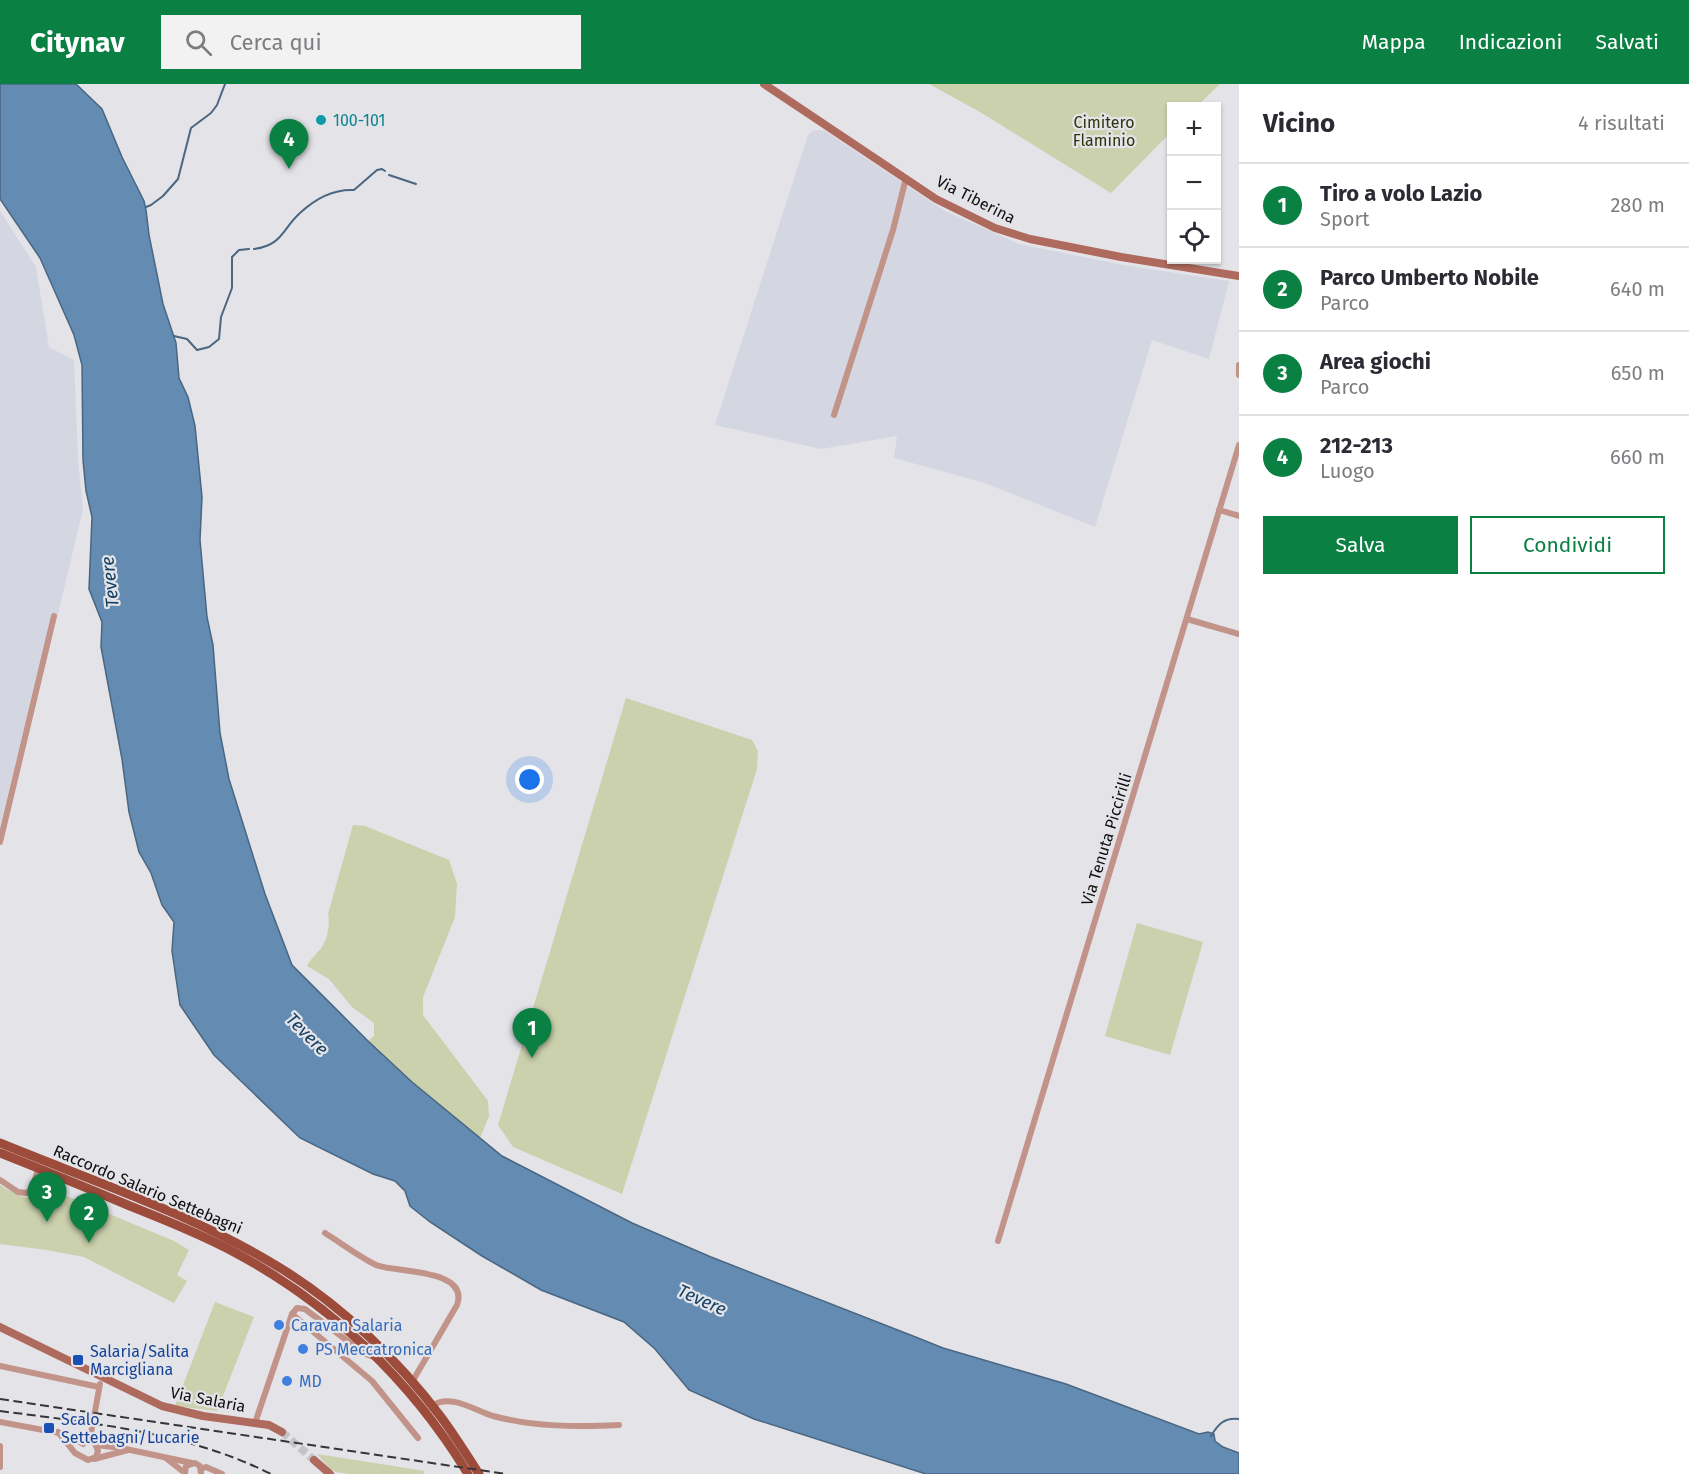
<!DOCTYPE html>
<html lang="it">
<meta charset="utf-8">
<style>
body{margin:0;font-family:"Fira Sans",sans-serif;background:#f2f2f3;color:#2b2b33}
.controls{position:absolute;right:18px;top:18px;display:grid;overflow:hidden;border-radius:0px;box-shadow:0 2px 4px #0004}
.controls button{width:54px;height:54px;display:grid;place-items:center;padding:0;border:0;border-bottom:2px solid #e1e1e2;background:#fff;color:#2b2b33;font:30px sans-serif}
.you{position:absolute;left:530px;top:696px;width:21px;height:21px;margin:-15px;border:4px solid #fff;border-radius:50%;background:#1a73e8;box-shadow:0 0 0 9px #1a73e833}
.badge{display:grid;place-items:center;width:39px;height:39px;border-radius:50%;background:#0b8043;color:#fff;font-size:20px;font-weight:700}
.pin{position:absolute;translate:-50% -50px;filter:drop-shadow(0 2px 3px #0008)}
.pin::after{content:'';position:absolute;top:32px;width:21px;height:18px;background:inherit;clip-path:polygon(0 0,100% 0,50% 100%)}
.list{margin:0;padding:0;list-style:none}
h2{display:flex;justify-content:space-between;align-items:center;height:78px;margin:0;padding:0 24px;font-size:26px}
h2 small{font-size:20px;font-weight:400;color:#7c7c81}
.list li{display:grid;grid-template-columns:39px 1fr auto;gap:18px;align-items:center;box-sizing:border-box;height:84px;padding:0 24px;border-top:2px solid #e1e1e2}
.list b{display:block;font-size:22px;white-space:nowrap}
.list p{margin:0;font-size:20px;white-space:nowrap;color:#7c7c81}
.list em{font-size:20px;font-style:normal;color:#7c7c81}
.actions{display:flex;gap:12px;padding:18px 24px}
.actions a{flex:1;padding:14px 0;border:2px solid #0b8043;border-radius:0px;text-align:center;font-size:21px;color:#0b8043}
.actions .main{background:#0b8043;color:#fff}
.icon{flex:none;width:33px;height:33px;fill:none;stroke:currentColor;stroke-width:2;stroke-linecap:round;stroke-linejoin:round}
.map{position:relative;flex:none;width:1239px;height:1390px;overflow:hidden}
header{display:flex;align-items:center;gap:36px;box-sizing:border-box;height:84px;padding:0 30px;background:#0b8043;color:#fff}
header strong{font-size:28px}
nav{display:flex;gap:33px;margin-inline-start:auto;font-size:21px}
.search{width:420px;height:54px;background:#f2f2f3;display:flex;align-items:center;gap:15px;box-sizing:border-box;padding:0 21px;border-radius:0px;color:#7c7c81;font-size:22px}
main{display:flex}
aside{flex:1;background:#fff}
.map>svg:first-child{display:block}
</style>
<header>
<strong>Citynav</strong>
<div class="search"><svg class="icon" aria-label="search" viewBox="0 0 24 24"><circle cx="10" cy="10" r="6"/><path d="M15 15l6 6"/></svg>Cerca qui</div>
<nav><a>Mappa</a><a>Indicazioni</a><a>Salvati</a></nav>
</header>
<main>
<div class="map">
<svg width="1239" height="1390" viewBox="0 0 1239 1390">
<rect width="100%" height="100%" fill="#e3e3e8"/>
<!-- built -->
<g fill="#d4d6e2">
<polygon points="819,46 825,47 945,127 1019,160 1123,181 1229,197 1209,275 1152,256 1095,443 982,398 894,374 897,352 821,365 715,341 808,51 813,47"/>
<polygon points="0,127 36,183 49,263 74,276 78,376 83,425 57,534 51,533 0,743"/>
</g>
<!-- green -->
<g fill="#cbd1ad">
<polygon points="929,0 1220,0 1197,22 1172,22 1171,48 1111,109 980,28"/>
<polygon points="626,614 752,656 758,667 757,685 622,1110 513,1063 498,1041"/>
<path d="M353,741L365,742L449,776L457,800L455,833L423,913V931L488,1017L489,1032L480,1054L412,998L368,957L374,952V939L352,923L329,895L307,882C311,873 320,868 324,859C328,852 330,838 328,830Z"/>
<polygon points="1137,839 1203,858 1170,971 1105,952"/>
<polygon points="35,1099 174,1157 189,1166 177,1191 187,1197 174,1219 84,1173 47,1166 0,1160 0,1101 6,1105 26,1114 31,1111"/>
<polygon points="215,1218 254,1233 217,1327 175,1322"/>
<polygon points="317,1370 425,1387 423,1390 348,1390 336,1388 330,1385"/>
</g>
<!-- water -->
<polygon fill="#648bb1" stroke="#4a6681" stroke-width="1.5" points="0,0 76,0 102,25 122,73 144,117 146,126 149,151 163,220 176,259 179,294 188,313 195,342 202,413 200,456 207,533 213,561 220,649 229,695 265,810 292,881 368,957 412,998 502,1072 632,1139 711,1173 913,1252 943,1264 1066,1300 1199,1350 1208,1348 1214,1350 1215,1357 1223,1363 1239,1369 1239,1390 926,1390 754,1335 689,1306 655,1265 624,1238 541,1206 482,1172 430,1138 410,1122 405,1107 395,1097 373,1090 300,1054 214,971 180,921 172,867 174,838 162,821 151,789 139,768 129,728 122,675 101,563 102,538 89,505 92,433 86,407 83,376 82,281 74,251 40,174 0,115"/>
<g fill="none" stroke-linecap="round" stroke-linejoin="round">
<!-- stream -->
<g stroke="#4a6681" stroke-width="2">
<polyline points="389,91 416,100"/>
<polyline points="146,123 151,121 163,112 178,95 191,44 211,29 217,21 225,0"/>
<path d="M254,165C283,161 282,145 300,129C316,114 333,105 354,106L377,86L382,85L385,87"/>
<polyline points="174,252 187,255 197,266 209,263 219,255 221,233 232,204 232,173 239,166 249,165"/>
<path d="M1211,1352C1218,1340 1225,1333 1239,1335"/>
</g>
<!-- secondary-tunnel -->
<polyline stroke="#c3c3c8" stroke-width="8" stroke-dasharray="8 4" stroke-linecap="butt" points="282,1348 314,1376"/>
<!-- street -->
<g stroke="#c29388" stroke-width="6">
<polyline points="1239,281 1239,291"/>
<polyline points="834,331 893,146 906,94"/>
<polyline points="1219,426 1239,432"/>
<polyline points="1187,535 1239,550"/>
<polyline points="0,758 54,532"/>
<polyline points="0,1096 18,1108 27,1109 31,1106 39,1084"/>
<path d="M325,1149C341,1159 358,1172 376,1181C395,1189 470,1184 457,1221L412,1298"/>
<polyline points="998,1157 1239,361"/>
<polyline points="292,1230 372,1297 418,1354"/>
<polyline points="0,1282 99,1303"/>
<path d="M432,1322C450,1309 474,1326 493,1332C534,1343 577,1343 619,1341"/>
<polyline points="0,1338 65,1350 83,1360"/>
<polyline points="255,1339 292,1230 297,1224 305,1225 365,1270 374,1273"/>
<polyline points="58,1348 75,1369 88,1376 96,1373 98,1367 91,1349"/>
<polyline points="86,1358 91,1349 100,1300"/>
<polyline points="96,1361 121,1364 192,1379"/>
<polyline points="0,1362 0,1383"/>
<polyline points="94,1375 128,1366"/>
<polyline points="167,1375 185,1389"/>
<polyline points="201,1385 206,1383 222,1390"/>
<polyline points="185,1388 186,1382 195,1379 200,1382 201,1390"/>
</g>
<!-- secondary -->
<g stroke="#ae6a5c" stroke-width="8">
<polyline points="764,0 936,115 995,144 1030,155 1121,173 1239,192"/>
<polyline points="0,1243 162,1322 203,1332 269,1341 282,1348"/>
<polyline points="314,1376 330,1390"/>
</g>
<!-- primary -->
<g stroke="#9d4c3c" stroke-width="9">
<path d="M0,1059C95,1098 195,1131 282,1185C343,1223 398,1276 441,1333C455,1352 467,1371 479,1390"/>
<path d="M0,1069C43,1086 87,1104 130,1122C165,1136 201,1150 234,1168C331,1220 411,1296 468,1390"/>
</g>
<!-- rail -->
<g stroke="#353538" stroke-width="2" stroke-dasharray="9 4.5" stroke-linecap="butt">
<polyline points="0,1315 506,1390"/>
<path d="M0,1327C92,1339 187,1348 271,1390"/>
</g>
</g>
<!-- markers -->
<circle fill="#0f9aa8" stroke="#e3e3e8" stroke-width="2" cx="321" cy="36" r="6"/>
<g fill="#3f7fe0" stroke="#e3e3e8" stroke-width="2">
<circle cx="279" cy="1241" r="6"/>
<circle cx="303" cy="1265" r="6"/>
<circle cx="287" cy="1297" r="6"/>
</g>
<g fill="#1a4fb4" stroke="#e3e3e8" stroke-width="2">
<rect x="72" y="1270" width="12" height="12" rx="3"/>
<rect x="43" y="1338" width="12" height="12" rx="3"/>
</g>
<g text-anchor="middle" stroke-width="4.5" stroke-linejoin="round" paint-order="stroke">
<!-- culture labels -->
<g font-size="16" fill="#0d838f" stroke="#e3e3e8" text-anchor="start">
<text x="333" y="42">100-101</text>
</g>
<!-- park labels -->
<g font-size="16" fill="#2f340a" stroke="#e3e3e8">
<text x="1104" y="44">Cimitero<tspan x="1104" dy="18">Flaminio</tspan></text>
</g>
<!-- street labels -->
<g font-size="16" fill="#0e0e10" stroke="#e3e3e8">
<text transform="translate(976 115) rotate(27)" y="6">Via Tiberina</text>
<text transform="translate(1106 755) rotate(-73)" y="6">Via Tenuta Piccirilli</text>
<text transform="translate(148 1105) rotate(23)" y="6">Raccordo Salario Settebagni</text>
<text transform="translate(208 1315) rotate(11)" y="6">Via Salaria</text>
</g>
<!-- shop labels -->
<g font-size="16" fill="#366cbe" stroke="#e3e3e8" text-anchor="start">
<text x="291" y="1247">Caravan Salaria</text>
<text x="315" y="1271">PS Meccatronica</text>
<text x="299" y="1303">MD</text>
</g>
<!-- transit labels -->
<g font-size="16" fill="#164399" stroke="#e3e3e8" text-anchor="start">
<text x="90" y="1273">Salaria/Salita<tspan x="90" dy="18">Marcigliana</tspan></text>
<text x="61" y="1341">Scalo<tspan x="61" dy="18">Settebagni/Lucarie</tspan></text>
</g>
<!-- water labels -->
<g font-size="18" font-style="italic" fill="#144066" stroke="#e3e3e8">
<text transform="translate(110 498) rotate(-96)" y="6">Tevere</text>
<text transform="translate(307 950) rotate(45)" y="6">Tevere</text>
<text transform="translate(702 1216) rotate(24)" y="6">Tevere</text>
</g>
</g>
</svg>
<div class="controls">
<button>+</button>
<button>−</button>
<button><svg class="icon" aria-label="locate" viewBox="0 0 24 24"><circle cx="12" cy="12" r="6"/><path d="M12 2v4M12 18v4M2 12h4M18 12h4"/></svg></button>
</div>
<div class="you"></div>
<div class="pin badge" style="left:532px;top:974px">1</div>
<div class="pin badge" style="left:89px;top:1159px">2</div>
<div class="pin badge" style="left:47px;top:1138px">3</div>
<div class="pin badge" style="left:289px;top:85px">4</div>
</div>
<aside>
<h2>Vicino<small>4 risultati</small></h2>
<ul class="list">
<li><span class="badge">1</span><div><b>Tiro a volo Lazio</b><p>Sport</p></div><em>280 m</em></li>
<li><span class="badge">2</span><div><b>Parco Umberto Nobile</b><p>Parco</p></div><em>640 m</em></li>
<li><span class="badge">3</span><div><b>Area giochi</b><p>Parco</p></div><em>650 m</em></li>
<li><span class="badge">4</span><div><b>212-213</b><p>Luogo</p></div><em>660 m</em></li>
</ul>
<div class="actions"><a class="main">Salva</a><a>Condividi</a></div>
</aside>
</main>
